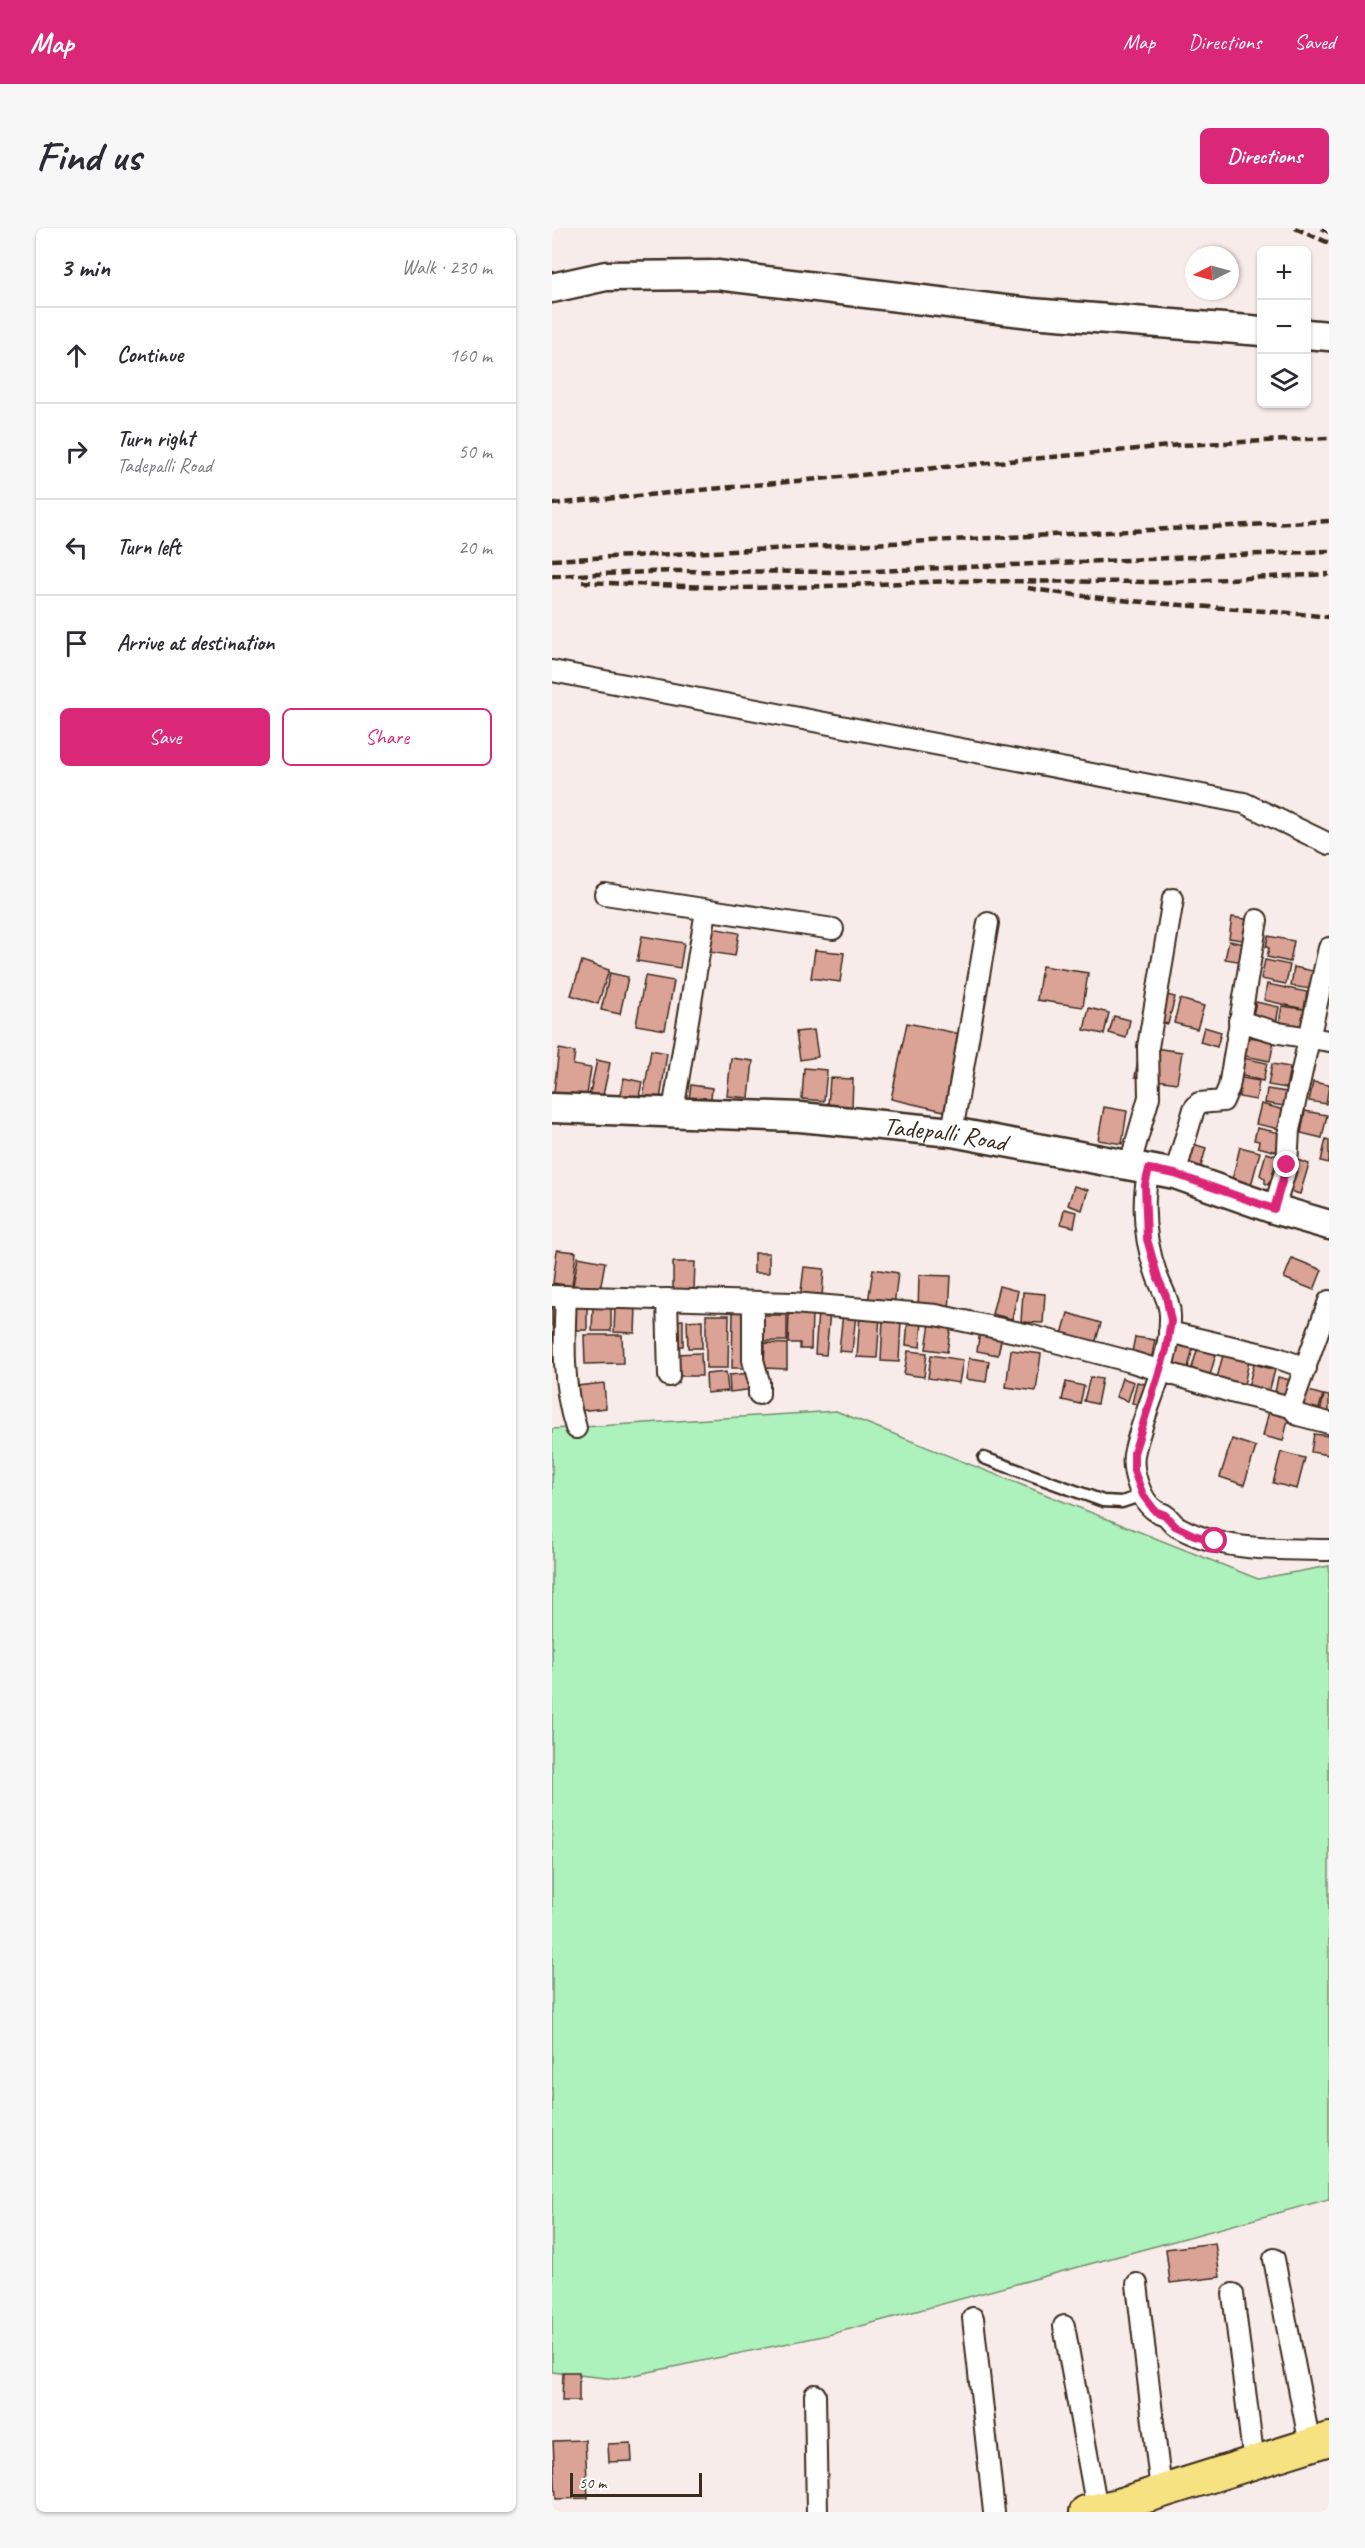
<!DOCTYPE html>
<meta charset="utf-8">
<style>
body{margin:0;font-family:Caveat,sans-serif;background:#f7f7f7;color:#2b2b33}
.controls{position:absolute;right:18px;top:18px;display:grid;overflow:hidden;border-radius:9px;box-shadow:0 2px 4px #0004}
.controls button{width:54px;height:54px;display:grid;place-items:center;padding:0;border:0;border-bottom:2px solid #e1e1e2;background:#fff;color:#2b2b33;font:30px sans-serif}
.compass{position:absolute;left:633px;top:18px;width:54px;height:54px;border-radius:50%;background:#fff;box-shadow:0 2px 4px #0004;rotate:264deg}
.scale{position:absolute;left:18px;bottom:15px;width:132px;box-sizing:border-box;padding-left:6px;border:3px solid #3b2a1e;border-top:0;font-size:16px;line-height:21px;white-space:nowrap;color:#3b2a1e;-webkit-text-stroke:4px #fff;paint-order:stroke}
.stop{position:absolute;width:18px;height:18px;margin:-14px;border:4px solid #db2777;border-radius:50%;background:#fff}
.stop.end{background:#db2777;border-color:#fff;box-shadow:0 2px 6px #0008}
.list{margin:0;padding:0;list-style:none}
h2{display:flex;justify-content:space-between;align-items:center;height:78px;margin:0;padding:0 24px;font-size:26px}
h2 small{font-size:20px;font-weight:400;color:#7c7c81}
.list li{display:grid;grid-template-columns:39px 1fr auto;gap:18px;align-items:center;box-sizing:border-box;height:96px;padding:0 24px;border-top:2px solid #e1e1e2}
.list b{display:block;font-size:22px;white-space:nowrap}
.list p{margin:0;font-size:20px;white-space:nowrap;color:#7c7c81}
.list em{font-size:20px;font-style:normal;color:#7c7c81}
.actions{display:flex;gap:12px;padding:18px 24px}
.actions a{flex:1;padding:14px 0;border:2px solid #db2777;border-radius:9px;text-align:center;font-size:21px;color:#db2777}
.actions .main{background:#db2777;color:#fff}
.icon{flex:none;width:33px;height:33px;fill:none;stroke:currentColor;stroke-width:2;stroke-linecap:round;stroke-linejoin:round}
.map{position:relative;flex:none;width:777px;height:2284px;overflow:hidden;border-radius:9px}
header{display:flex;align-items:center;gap:36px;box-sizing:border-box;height:84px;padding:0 30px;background:#db2777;color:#fff}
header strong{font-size:28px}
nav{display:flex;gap:33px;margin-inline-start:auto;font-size:21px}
.intro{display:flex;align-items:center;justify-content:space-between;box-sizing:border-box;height:144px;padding:0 36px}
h1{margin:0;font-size:42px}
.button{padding:15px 27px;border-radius:9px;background:#db2777;color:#fff;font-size:21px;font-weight:700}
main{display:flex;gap:36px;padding:0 36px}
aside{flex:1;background:#fff;border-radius:9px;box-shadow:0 2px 4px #0004}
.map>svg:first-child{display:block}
</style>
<header>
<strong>Map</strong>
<nav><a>Map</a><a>Directions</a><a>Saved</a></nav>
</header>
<div class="intro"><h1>Find us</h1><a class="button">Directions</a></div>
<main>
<aside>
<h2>3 min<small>Walk · 230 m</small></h2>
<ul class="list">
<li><svg class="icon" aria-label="ahead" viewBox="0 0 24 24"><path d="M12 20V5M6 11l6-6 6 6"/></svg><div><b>Continue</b></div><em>160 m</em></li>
<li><svg class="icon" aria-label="right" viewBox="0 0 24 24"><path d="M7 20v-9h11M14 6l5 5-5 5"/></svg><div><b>Turn right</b><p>Tadepalli Road</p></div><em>50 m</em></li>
<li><svg class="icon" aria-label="left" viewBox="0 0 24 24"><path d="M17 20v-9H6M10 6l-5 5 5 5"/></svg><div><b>Turn left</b></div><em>20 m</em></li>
<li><svg class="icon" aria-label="arrive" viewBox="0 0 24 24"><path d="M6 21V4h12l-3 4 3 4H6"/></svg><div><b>Arrive at destination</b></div></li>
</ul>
<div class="actions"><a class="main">Save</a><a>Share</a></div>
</aside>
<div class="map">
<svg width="777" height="2284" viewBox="0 0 777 2284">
<rect width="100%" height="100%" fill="#f8ecea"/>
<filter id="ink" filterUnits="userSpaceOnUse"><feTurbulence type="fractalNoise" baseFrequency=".0167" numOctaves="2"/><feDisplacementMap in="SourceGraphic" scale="12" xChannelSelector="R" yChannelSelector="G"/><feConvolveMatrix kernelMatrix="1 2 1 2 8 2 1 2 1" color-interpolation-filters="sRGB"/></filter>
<g filter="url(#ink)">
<!-- green -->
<polygon fill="#adf1bc" stroke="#748e6d" stroke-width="1.5" points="284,1183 706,1351 777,1338 777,1971 276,2107 63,2151 0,2144 0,1201"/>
<!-- building -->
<g fill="#dba296" stroke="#3b2a1e" stroke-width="1.5">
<polygon points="680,689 700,692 697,713 677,710"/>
<polygon points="155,699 187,705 183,728 151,723"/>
<polygon points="90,708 132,715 128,740 85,733"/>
<polygon points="716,708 742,713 738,734 715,729 717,720 714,719"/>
<polygon points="677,713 694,716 691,734 673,731"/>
<polygon points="263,722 292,725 288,754 259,750"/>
<polygon points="713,732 738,737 734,756 709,751"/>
<polygon points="30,733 57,742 46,776 19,767"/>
<polygon points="490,738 536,745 531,779 485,772"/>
<polygon points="742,739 761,743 758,761 739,758"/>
<polygon points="58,745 76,749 68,786 49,782"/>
<polygon points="93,748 122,753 113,802 84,797"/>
<polygon points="715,756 755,764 752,781 712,772"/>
<polygon points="599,763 623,769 616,796 592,790"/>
<polygon points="628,771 652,778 645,801 622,795"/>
<polygon points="704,774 727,779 724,796 700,791"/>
<polygon points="730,778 757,782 754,802 727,797"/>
<polygon points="537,780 557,785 552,806 532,802"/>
<polygon points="562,788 578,792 574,810 557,805"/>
<polygon points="355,795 409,806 392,883 339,871"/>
<polygon points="652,799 669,804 665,819 648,814"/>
<polygon points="262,802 266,829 248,832 244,804"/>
<polygon points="697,809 722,813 718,833 693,828"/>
<polygon points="588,818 630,824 625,855 583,849"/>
<polygon points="7,821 23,824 21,837 39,840 34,873 1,872"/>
<polygon points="99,822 115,825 107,879 90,877"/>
<polygon points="179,830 201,833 197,870 175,868"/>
<polygon points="691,830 715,835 711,853 687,847"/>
<polygon points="45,832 58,835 50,872 37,869"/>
<polygon points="720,836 738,839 734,860 716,857"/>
<polygon points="252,840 275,842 272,873 250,871"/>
<polygon points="685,849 707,853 704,872 687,869 688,862 683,862"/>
<polygon points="72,850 90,854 86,874 68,871"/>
<polygon points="278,850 301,851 300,879 276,878"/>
<polygon points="761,854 777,857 774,876 757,873"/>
<polygon points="139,857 160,860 158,881 136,878"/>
<polygon points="715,861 734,864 732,878 713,875"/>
<polygon points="709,876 733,882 728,901 704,896"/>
<polygon points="552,879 575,883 570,916 546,912"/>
<polygon points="753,883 775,887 770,910 749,905"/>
<polygon points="705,900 733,906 729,922 726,920 725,924 706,919 707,913 702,912"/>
<polygon points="774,911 777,912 777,935 769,933"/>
<polygon points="638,915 654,920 648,942 632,937"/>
<polygon points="688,919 708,924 698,961 679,956"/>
<polygon points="714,925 732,930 725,955 718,953 716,957 713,955 713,951 708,947"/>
<polygon points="740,930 757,936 748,966 731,961"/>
<polygon points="522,958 536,962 530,982 516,977"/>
<polygon points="512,981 525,984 522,999 509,996"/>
<polygon points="5,1022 24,1024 20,1058 1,1055"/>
<rect x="202" y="1025" width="15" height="20"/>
<polygon points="26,1029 53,1034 48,1062 21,1058"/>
<polygon points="740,1030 770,1042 762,1062 732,1050"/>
<polygon points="121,1034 143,1034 142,1062 121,1062"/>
<polygon points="252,1039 272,1041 270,1069 248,1072"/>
<polygon points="321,1041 346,1045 342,1078 316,1074"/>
<polygon points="367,1047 399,1048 397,1085 366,1084"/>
<polygon points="447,1058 466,1063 460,1091 440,1086"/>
<polygon points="471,1064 493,1066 491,1095 469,1094"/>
<polygon points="9,1074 9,1098 0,1098 0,1075"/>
<polygon points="35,1076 35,1102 17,1102 16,1077"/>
<polygon points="63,1078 84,1079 83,1105 62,1104"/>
<polygon points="41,1079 59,1079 59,1103 40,1103"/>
<polygon points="181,1083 196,1083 196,1140 180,1140"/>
<polygon points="237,1083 260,1084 259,1121 248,1121 248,1115 236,1115"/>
<polygon points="266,1083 278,1084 274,1127 263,1126"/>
<polygon points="291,1084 304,1086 300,1124 287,1123"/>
<polygon points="516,1085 549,1095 543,1116 510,1106"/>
<polygon points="308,1086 328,1087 325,1130 305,1129"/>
<polygon points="154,1087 177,1087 176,1140 154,1140"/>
<rect x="211" y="1087" width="24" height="26"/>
<polygon points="331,1090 349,1091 347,1134 329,1133"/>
<polygon points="356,1091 370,1093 368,1119 354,1117"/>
<polygon points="131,1092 131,1118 121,1118 120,1093"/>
<polygon points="150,1092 150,1120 136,1120 135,1093"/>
<polygon points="378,1095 399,1098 395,1124 374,1121"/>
<polygon points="428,1103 450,1107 446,1127 425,1123"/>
<polygon points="0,1105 9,1105 7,1134 0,1134"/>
<polygon points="32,1107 70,1107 71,1135 33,1136"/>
<polygon points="583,1109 603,1112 599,1133 579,1129"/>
<polygon points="623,1112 642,1116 635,1144 616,1139"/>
<polygon points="213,1115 235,1116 235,1141 212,1140"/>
<polygon points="647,1116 665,1122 657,1151 638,1146"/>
<polygon points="459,1122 489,1126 484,1163 454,1159"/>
<polygon points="356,1123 375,1125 372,1149 352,1146"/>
<polygon points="149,1125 150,1148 123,1148 122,1126"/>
<polygon points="379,1127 411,1132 407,1155 376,1150"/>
<polygon points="671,1127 697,1133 692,1157 665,1150"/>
<polygon points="417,1130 437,1133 434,1154 414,1151"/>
<polygon points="702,1136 723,1142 717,1164 696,1159"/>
<polygon points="174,1144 176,1163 155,1165 154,1146"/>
<polygon points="200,1145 202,1161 178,1164 177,1147"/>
<polygon points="538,1149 550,1151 545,1176 532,1173"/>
<polygon points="726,1149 742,1153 739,1169 723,1165"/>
<polygon points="570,1150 582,1154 576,1173 564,1169"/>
<polygon points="514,1154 532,1158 528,1176 510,1172"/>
<polygon points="585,1154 597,1157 592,1178 580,1175"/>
<polygon points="52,1155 54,1180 27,1183 25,1158"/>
<polygon points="753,1162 771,1167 766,1184 749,1180"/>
<polygon points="772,1167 777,1168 777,1186 768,1184"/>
<polygon points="717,1183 737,1188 731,1213 711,1208"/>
<polygon points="762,1206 777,1208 777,1227 759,1224"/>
<polygon points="680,1211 704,1219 692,1257 668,1249"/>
<polygon points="729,1224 753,1230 745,1261 721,1255"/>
<polygon points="663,2015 668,2049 618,2055 614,2021"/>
<polygon points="11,2144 27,2144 27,2173 10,2173"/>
<polygon points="33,2212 36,2270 4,2271 1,2213"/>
<polygon points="79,2215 80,2233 57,2234 56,2216"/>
</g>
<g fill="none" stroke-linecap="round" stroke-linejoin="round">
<!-- lane casing -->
<g stroke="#3b2a1e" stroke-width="15">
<polyline id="lane" points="432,1230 551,1273 570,1274 591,1267"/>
</g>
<!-- street casing -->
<g stroke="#3b2a1e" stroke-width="24">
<g id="street">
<polyline points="0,443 692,575 777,616"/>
<polyline points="53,666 281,701"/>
<polyline points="687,793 727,805 777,813"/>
<polyline points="121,883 154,683"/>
<polyline points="400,904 436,695"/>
<polyline points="578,936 597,869 596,819 621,671"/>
<path d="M597,941C589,976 593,1014 605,1048C610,1062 619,1075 618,1091C618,1136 593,1179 583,1222C578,1240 588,1273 604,1283C607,1285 610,1285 613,1287C618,1290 620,1296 626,1299C671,1324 727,1321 777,1322"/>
<polyline points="623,946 642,881 647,875 671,873 677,859 705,692"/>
<polyline points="722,981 735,937 737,902 777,720"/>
<polyline points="0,1068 241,1075 384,1087 473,1106 580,1134 679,1164 739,1179 746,1187 777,1195"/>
<path d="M14,1068C12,1112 10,1158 24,1200"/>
<polyline points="115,1071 117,1148"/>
<polyline points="201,1074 201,1132 207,1154 207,1166"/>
<polyline points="617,1104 723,1129 754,1140"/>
<polyline points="739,1179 777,1073"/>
<polyline points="722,2031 758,2217"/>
<polyline points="585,2056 609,2263"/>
<polyline points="681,2066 702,2235"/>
<polyline points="421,2090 442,2284"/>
<polyline points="512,2098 545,2281"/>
<polyline points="263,2167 265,2284"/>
</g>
</g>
<!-- secondary casing -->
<g stroke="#3b2a1e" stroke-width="33">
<g id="secondary">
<polyline points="0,60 54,48 165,47 479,85 710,103"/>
<polyline points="754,106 777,108"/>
<path id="s1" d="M0,880L248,889L400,904L623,946L722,981L777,997"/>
</g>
</g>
<!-- primary casing -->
<g stroke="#3b2a1e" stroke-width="36">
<polyline id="primary" points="534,2284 563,2278 777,2211"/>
</g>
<!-- lane -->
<use href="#lane" stroke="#fff" stroke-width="10"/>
<!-- street -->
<use href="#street" stroke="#fff" stroke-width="20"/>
<!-- secondary -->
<use href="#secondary" stroke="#fff" stroke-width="28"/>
<!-- primary -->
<use href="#primary" stroke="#f7e281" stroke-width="32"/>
<!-- rail -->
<g stroke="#3b2a1e" stroke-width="4.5" stroke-dasharray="9 4.5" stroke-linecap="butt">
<polyline points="743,0 777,15"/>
<polyline points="770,0 777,4"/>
<polyline points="0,276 628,217 777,210"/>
<polyline points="0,332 777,293"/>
<polyline points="0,348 121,343 301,344 777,323"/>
<polyline points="30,354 184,360 247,359 402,353 615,354 777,346"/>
<path d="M476,360C575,377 677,378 777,389"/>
</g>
</g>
</g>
<g fill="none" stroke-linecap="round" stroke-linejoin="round" filter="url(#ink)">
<!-- route -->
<polyline stroke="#db2777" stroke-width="8" points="663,1313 642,1307 623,1298 613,1287 603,1283 591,1267 582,1243 582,1225 614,1122 619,1093 614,1068 606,1050 595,1011 593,957 597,941 623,946 722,981 735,937"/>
</g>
<g text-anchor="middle" stroke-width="4.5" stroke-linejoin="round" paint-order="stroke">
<!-- street labels -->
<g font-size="26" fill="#3b2a1e" stroke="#fff">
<text dy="9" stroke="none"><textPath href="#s1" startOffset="394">Tadepalli Road</textPath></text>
</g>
</g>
</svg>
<div class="controls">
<button>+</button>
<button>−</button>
<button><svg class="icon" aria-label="layers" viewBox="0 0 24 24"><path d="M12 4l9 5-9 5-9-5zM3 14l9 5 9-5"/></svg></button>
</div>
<svg class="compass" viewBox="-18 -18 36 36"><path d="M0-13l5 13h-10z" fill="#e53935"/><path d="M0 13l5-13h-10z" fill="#7c7c81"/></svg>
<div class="scale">50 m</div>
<div class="stop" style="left:663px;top:1313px"></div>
<div class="stop end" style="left:735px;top:937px"></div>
</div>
</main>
